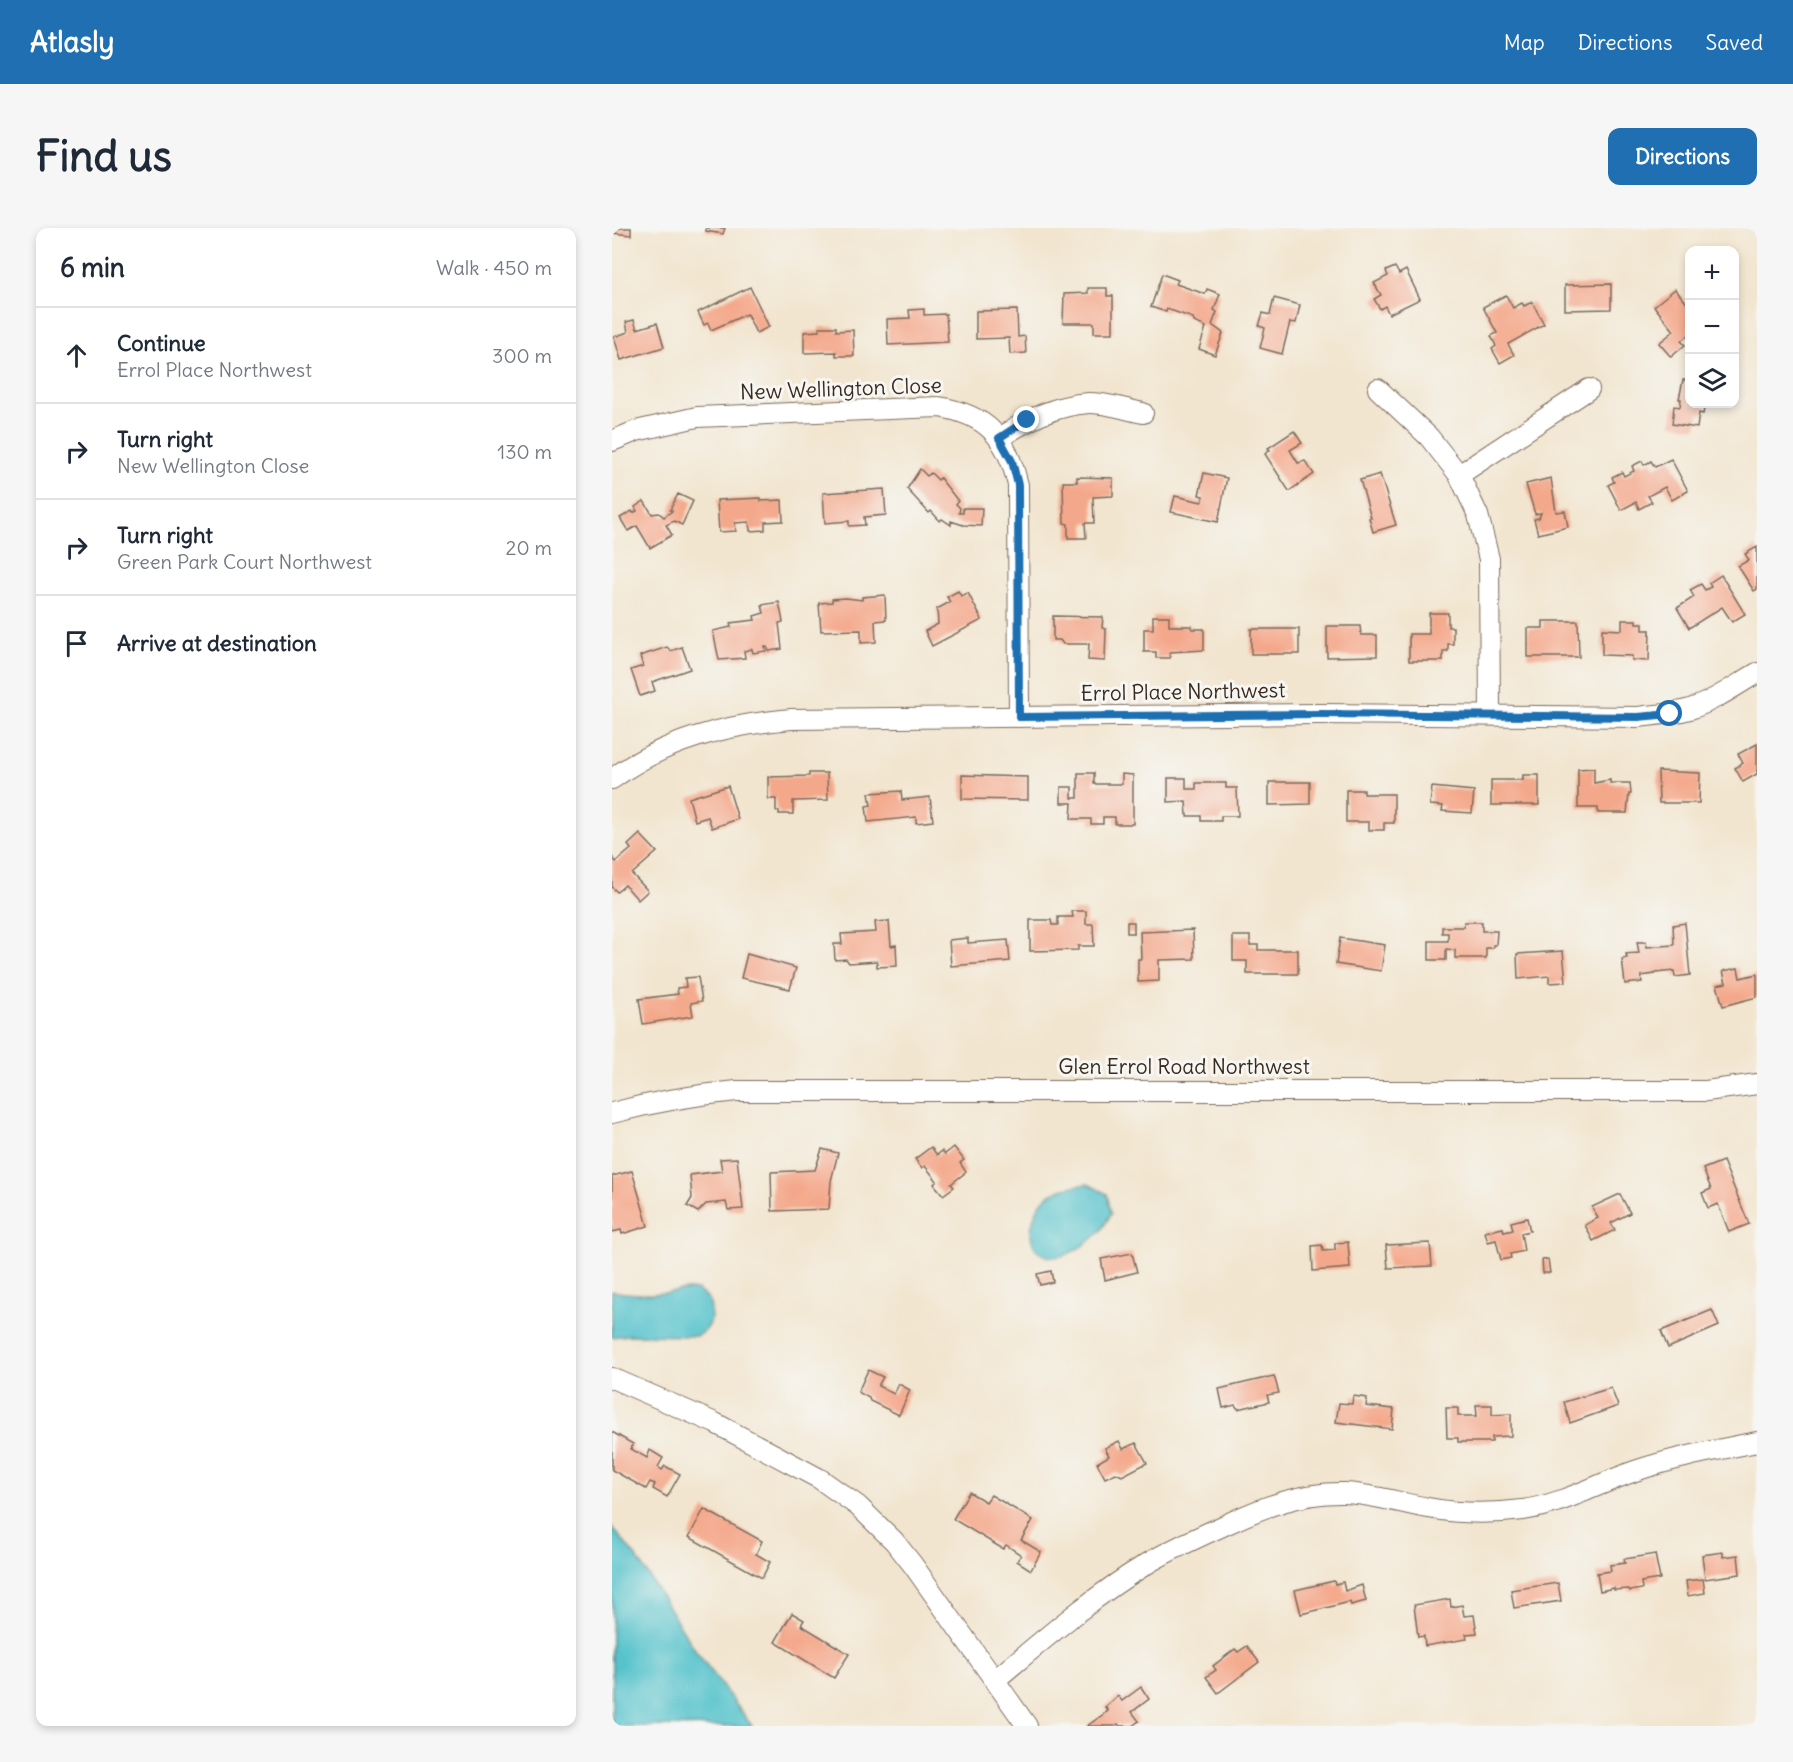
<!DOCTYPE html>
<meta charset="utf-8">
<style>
body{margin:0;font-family:Delius,sans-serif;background:#f6f6f7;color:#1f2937}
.controls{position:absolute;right:18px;top:18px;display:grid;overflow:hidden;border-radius:12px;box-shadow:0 3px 9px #0003}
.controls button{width:54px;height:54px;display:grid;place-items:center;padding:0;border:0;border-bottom:2px solid #e0e1e3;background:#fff;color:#1f2937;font:30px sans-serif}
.stop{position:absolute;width:18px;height:18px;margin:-14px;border:4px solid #1f6fb2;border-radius:50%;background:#fff}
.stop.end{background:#1f6fb2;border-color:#fff;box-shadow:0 2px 6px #0008}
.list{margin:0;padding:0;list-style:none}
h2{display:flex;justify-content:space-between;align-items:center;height:78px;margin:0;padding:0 24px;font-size:26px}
h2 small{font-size:20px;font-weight:400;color:#747a83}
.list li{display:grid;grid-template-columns:39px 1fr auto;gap:18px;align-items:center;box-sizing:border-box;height:96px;padding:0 24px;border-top:2px solid #e0e1e3}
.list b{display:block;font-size:22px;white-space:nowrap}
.list p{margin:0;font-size:20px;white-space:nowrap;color:#747a83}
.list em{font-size:20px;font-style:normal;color:#747a83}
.icon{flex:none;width:33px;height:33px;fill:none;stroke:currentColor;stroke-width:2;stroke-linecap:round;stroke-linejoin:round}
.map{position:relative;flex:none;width:1145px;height:1498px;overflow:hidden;border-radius:12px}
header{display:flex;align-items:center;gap:36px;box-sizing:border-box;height:84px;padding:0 30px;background:#1f6fb2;color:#fff}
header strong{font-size:28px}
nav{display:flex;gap:33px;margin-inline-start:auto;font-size:21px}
.intro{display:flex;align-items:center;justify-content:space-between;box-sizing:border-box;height:144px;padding:0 36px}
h1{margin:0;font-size:42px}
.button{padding:15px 27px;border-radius:12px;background:#1f6fb2;color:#fff;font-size:21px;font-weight:700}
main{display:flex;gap:36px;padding:0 36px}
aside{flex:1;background:#fff;border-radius:12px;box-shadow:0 3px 9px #0003}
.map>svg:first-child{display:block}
</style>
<header>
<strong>Atlasly</strong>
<nav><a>Map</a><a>Directions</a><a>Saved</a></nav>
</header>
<div class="intro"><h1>Find us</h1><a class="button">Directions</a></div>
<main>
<aside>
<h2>6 min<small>Walk · 450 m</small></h2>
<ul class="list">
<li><svg class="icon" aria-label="ahead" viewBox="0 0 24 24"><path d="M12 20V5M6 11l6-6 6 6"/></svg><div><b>Continue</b><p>Errol Place Northwest</p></div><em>300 m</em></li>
<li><svg class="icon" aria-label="right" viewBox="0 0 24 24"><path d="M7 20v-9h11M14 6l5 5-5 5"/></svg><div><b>Turn right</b><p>New Wellington Close</p></div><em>130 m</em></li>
<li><svg class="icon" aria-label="right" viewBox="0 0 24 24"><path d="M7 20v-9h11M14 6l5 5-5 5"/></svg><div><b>Turn right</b><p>Green Park Court Northwest</p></div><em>20 m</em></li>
<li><svg class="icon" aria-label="arrive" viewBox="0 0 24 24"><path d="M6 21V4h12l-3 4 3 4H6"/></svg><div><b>Arrive at destination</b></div></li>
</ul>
</aside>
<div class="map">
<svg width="1145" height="1498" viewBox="0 0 1145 1498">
<rect width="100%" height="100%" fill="#f6f6f2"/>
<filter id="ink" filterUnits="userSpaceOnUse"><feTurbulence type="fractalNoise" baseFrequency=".0167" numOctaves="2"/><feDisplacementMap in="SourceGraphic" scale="12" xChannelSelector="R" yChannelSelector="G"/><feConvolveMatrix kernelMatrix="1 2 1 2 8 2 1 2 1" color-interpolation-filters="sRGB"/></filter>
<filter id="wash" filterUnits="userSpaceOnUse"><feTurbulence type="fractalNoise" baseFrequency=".008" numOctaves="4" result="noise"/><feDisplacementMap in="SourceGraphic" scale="24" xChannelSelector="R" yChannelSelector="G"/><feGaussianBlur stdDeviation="1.35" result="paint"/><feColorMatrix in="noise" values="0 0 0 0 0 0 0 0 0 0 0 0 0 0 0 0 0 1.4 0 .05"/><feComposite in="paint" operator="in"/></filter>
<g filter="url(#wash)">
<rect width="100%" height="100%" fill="#f2e5cf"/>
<!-- water -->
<g fill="#56c3cc" stroke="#487675" stroke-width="1.5">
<path d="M476,956L495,966L499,986C495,992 491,1001 486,1006C473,1017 450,1035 432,1027C409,1017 421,979 436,968C448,959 462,958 476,956Z"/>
<path d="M75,1062H85L97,1071C101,1087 101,1101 85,1108L18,1107L0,1109V1063C24,1068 51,1066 75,1062Z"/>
<polygon points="0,1299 27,1333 84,1423 140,1498 0,1498"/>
</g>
<g id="blocks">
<!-- building -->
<g fill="#f4a88b">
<polygon points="0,0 19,0 19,7 0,5"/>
<polygon points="94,0 113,0 111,6 94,3"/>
<polygon points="783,39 787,46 794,42 808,71 777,86 773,78 768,81 762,71 769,67 762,55 776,48 774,43"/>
<polygon points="550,46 566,52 564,56 593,66 595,61 608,66 602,82 605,84 600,97 611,105 603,127 587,121 594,99 582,94 581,90 555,81 554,84 539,79"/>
<polygon points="999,56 999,81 953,82 953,57"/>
<polygon points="138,59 157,99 144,105 135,86 99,102 96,95 92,97 86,84"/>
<polygon points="476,60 495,60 495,68 501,68 501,105 482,105 482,95 451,95 452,66 476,65"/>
<polygon points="1063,61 1078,79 1078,106 1069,113 1073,117 1059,129 1047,115 1062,103 1042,78"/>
<polygon points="894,67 901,80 910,75 912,78 920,74 932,96 896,116 902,127 888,135 880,121 884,118 879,108 885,105 871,79"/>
<polygon points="662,70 688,77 684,95 678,94 670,126 648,120 653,100 647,98 651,85 658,87"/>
<polygon points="312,81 312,87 334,86 336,114 276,117 275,91 298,90 297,82"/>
<polygon points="405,82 406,109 413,108 414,125 398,126 397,110 364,111 364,83"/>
<polygon points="22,92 25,101 45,95 52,119 9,132 2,109 16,104 14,94"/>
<polygon points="207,99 224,99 224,103 241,102 242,128 224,128 224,124 192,125 192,104 207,103"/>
<polygon points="1076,148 1078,176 1093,176 1091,186 1087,185 1085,200 1060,196 1062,178 1068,179 1069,171 1067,171 1071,152 1076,152"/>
<polygon points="682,203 690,215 678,222 686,235 693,233 702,246 677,263 653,226 658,222 656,220"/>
<polygon points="1059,231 1076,263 1060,272 1053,259 1036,268 1040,274 1027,281 1024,274 1009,282 996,257 1002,254 1000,249 1010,244 1012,248 1022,243 1020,238 1030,233 1032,237 1039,233 1043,239"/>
<polygon points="308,241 315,248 319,245 326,252 328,250 346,273 344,276 348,280 347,285 351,285 351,280 370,280 369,298 351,297 339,293 339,297 330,291 328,293 319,283 317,285 295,261"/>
<polygon points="592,245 615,250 606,294 559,284 563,268 590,274 591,268 587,267"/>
<polygon points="768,246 784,297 761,304 757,290 759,290 748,252"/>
<polygon points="465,249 501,250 501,268 481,269 482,295 473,295 474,310 456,310 456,296 452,295 451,254 465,254"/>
<polygon points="939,250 944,284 953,283 956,299 926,306 922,291 927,290 929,285 923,286 914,256"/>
<polygon points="272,261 274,287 252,289 253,297 237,298 237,293 213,295 211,265"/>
<polygon points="66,266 81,273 70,297 62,293 54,297 60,307 38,320 25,298 16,303 8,290 20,283 21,285 25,283 23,279 32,273 40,286 47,285 52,289 60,283 58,282"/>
<polygon points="149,270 149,273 170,272 171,293 153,294 153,302 138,303 137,294 123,295 124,303 107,304 105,272"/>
<polygon points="1145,319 1145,361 1142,363 1126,338 1137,332 1133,326"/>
<polygon points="1109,347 1133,386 1120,394 1110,379 1077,400 1065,380 1082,369 1078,362 1089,356 1093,362 1099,359 1097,355"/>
<polygon points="346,363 349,368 356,365 370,392 320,418 313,403 326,396 325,381 338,374 335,369"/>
<polygon points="273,367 274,392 263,393 264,414 249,415 249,402 209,403 207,375 220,374 220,371 234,370 250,372 250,369"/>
<polygon points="167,374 171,394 167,395 170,421 157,423 155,419 153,419 154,423 141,425 140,421 132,423 133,430 107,432 101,403 119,399 118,395 143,392 142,388 152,385 150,377"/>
<polygon points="817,385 836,385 836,399 841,399 841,416 836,416 836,423 831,423 831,433 797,433 797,406 817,406"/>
<polygon points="441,388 491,389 490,400 494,401 493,433 476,432 477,416 451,416 448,412 441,412"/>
<polygon points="541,388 557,388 557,398 580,398 580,401 592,401 592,422 558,424 558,430 544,430 544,424 532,424 532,401 541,401"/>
<polygon points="1010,392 1024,392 1024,395 1031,395 1031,402 1038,402 1037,433 1020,432 1020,428 990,427 990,401 1010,402"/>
<polygon points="931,393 966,393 967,429 916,429 916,400 931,400"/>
<polygon points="715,398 748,398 749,407 765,407 765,428 715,429"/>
<rect x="639" y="401" width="48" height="25"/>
<polygon points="55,419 59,423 70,419 78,441 40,454 43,463 28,468 19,442 31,438 28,428"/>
<polygon points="1145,516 1145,546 1131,554 1123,540 1131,535 1126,526"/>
<polygon points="982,540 982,555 998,552 998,555 1018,555 1019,566 1017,566 1015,585 986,585 986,580 966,580 966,541"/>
<polygon points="1046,543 1088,545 1087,575 1047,575"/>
<polygon points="197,545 215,545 216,572 181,573 181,586 167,586 167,583 164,583 164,571 156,571 156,549 197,548"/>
<polygon points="466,545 482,545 482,556 510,556 510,546 521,547 521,596 503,596 503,589 491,589 491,596 479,596 479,591 459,591 460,575 449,575 449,559 460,559 460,570 466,570"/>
<polygon points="350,547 416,549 416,572 350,571"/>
<polygon points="911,547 927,547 927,577 879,577 879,552 911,552"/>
<polygon points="556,550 574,550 574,561 584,561 584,555 614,555 614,560 625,560 626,588 609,588 609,593 589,593 589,588 575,588 574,573 556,574"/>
<polygon points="657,554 698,554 698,576 657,577"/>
<polygon points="116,558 126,591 100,600 96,589 83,593 77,570"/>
<polygon points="820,559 862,563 860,585 830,583 831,578 818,577"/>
<polygon points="734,562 752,562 752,566 782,566 782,595 772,595 772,602 757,602 757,594 734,594"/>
<polygon points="289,563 290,572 318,569 321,593 304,595 304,589 256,594 254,578 259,577 257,565"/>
<polygon points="28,606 45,624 20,646 36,663 26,672 13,657 5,664 0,659 0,629 4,634 19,621 16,617"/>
<polygon points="460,683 474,683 474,696 481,696 482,718 466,718 466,722 418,723 418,692 439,692 440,697 446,697 446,689 461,689"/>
<polygon points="277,693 279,718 284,717 285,738 265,739 265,733 237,735 234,731 223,732 222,716 230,716 229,706 264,704 263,694"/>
<rect x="515" y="694" width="7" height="11"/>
<polygon points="852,694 870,694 870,703 885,703 884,717 881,717 881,720 874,720 874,730 843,730 843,722 834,721 834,732 817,732 817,713 836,713 836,705 830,705 830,699 852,699"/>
<polygon points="1073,695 1078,747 1063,749 1062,743 1043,745 1043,746 1029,748 1030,754 1013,756 1010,731 1015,730 1014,726 1027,725 1025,714 1034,714 1035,719 1062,717 1061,697"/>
<polygon points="581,702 582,731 547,732 547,753 526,754 526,731 529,731 528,704"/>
<polygon points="621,708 638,708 638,717 646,717 646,722 686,722 686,746 635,746 635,733 621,733"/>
<polygon points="356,710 356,715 396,712 398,733 339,738 337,712"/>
<polygon points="728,710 773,717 769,743 724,736"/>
<polygon points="951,723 954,754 937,755 937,748 906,751 905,726"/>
<polygon points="135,726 184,740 178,761 129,750"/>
<polygon points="1126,740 1128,750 1145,746 1145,769 1111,778 1105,757 1114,755 1111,743"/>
<polygon points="86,749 90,773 79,775 81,788 31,796 27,771 66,766 65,760 74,759 73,750"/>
<polygon points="319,919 325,927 330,923 333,926 342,919 352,932 348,935 354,944 339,956 342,959 331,967 322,956 325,953 313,938 310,940 303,931"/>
<polygon points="210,921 226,925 219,953 217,981 160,983 159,944 203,942"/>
<polygon points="125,930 131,981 116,982 114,974 94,976 86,984 75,978 80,970 78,947 110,943 108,931"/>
<polygon points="1111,933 1137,996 1117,1004 1106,976 1096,980 1090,965 1099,961 1091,941"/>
<polygon points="20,943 36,998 10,1006 9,1002 0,1004 0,948"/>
<polygon points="1008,966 1018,985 999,995 1003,1002 981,1013 973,997 986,990 980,979"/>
<polygon points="915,990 918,1003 909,1005 912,1023 898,1026 899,1030 889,1032 884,1012 876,1014 873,1004 891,1000 892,1004 901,1002 899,994"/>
<polygon points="736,1014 738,1040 701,1043 700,1018 710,1017 711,1023 723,1022 723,1015"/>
<polygon points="818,1015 820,1038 776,1040 774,1017"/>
<polygon points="520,1025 525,1044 493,1052 489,1031"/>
<polygon points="936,1031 938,1045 931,1045 930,1032"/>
<polygon points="439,1043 441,1054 428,1057 425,1046"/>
<polygon points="1100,1082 1107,1098 1056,1120 1049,1103"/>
<polygon points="256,1142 271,1149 266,1158 282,1166 287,1156 298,1162 287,1187 258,1173 257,1170 246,1164"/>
<polygon points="662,1148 667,1165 655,1167 657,1174 626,1181 623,1177 611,1180 607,1161"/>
<polygon points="999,1160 1006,1178 958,1195 952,1174"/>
<polygon points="741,1168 755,1170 754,1178 782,1181 780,1201 724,1194 727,1175 740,1176"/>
<polygon points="864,1177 880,1177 880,1187 899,1186 899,1208 880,1209 880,1214 846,1214 846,1210 835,1210 834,1180 846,1180 846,1188 865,1188"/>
<polygon points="0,1204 21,1216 19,1221 35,1230 38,1222 51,1230 46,1239 50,1242 53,1238 68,1246 55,1269 41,1261 43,1256 38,1254 34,1261 0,1242"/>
<polygon points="507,1213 511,1221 524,1215 535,1235 510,1248 504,1245 493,1250 485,1235 497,1228 493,1220"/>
<polygon points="357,1264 374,1274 379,1267 421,1292 409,1312 429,1324 419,1342 405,1333 409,1327 394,1317 391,1321 341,1291"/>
<polygon points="92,1281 150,1313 144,1326 158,1334 150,1350 77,1309"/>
<polygon points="1111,1324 1111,1329 1126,1327 1128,1346 1093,1351 1090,1327"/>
<polygon points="1043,1326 1048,1351 1029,1354 1030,1361 1018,1363 1017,1361 1002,1362 1002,1360 988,1363 985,1345 999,1343 998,1337 1013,1335 1012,1331"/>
<polygon points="1091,1351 1093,1365 1076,1368 1074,1353"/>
<polygon points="722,1353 723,1356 731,1354 733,1363 750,1357 754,1373 739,1377 738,1374 689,1386 683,1362"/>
<polygon points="946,1355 949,1373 902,1380 899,1362"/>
<polygon points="838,1371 839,1379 850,1377 852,1388 862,1387 865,1405 854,1406 855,1411 813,1418 812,1408 806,1409 802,1377"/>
<polygon points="180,1385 192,1392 189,1397 237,1426 222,1450 163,1414"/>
<polygon points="635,1418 647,1434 606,1465 594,1449 604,1442 601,1438 623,1421 626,1424"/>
<polygon points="529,1459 537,1471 520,1484 527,1493 520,1498 508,1498 506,1496 503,1498 475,1498 496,1483 493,1479 506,1468 510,1473"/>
</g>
</g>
</g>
<g filter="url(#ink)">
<use href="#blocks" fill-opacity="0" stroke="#7b6b5c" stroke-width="1.5"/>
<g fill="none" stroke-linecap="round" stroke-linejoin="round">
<!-- minor casing -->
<g stroke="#7b6b5c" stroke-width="22">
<g id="minor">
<polyline points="766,161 817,209 847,247 866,287 877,331 878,487"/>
<path d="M387,210C415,192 443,177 477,175C492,174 516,182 531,185"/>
<path d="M0,213L24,203L85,189L327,179C376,187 395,210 406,257L407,489"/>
<polyline points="847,247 977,161"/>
<path d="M0,551C52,512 115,497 179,491L708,486L1026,489C1043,487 1061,486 1078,481C1102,473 1123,458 1145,445"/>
<path d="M0,885C41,874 82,867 125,863H1094L1145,856"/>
<polyline points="0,1150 103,1195 208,1251 246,1278 282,1313 301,1337 415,1498"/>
<path d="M383,1452C431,1412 479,1370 533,1337C559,1321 587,1309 615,1296C651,1279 690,1264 732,1265C760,1266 788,1275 816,1280C848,1286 879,1286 911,1282C952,1276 987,1255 1026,1242C1065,1229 1105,1222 1145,1214"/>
</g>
</g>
<!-- minor -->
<use href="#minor" stroke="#fff" stroke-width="20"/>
</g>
</g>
<g fill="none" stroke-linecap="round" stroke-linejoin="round" filter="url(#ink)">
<!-- route -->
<polyline stroke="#1f6fb2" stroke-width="8" points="415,192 387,210 400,233 406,257 407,489 708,486 1026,489 1058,486"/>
</g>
<g text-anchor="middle" stroke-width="6" stroke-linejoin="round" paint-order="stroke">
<!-- street labels -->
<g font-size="21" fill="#3b2a1e" stroke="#f6f6f2">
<text transform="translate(229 161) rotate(-2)" y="7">New Wellington Close</text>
<text transform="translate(571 464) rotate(-1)" y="7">Errol Place Northwest</text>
<text x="572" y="846">Glen Errol Road Northwest</text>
</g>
</g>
</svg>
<div class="controls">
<button>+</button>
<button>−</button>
<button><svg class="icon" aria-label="layers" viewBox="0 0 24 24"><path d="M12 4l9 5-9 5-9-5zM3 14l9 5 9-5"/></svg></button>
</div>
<div class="stop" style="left:1058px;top:486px"></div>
<div class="stop end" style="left:415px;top:192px"></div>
</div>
</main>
